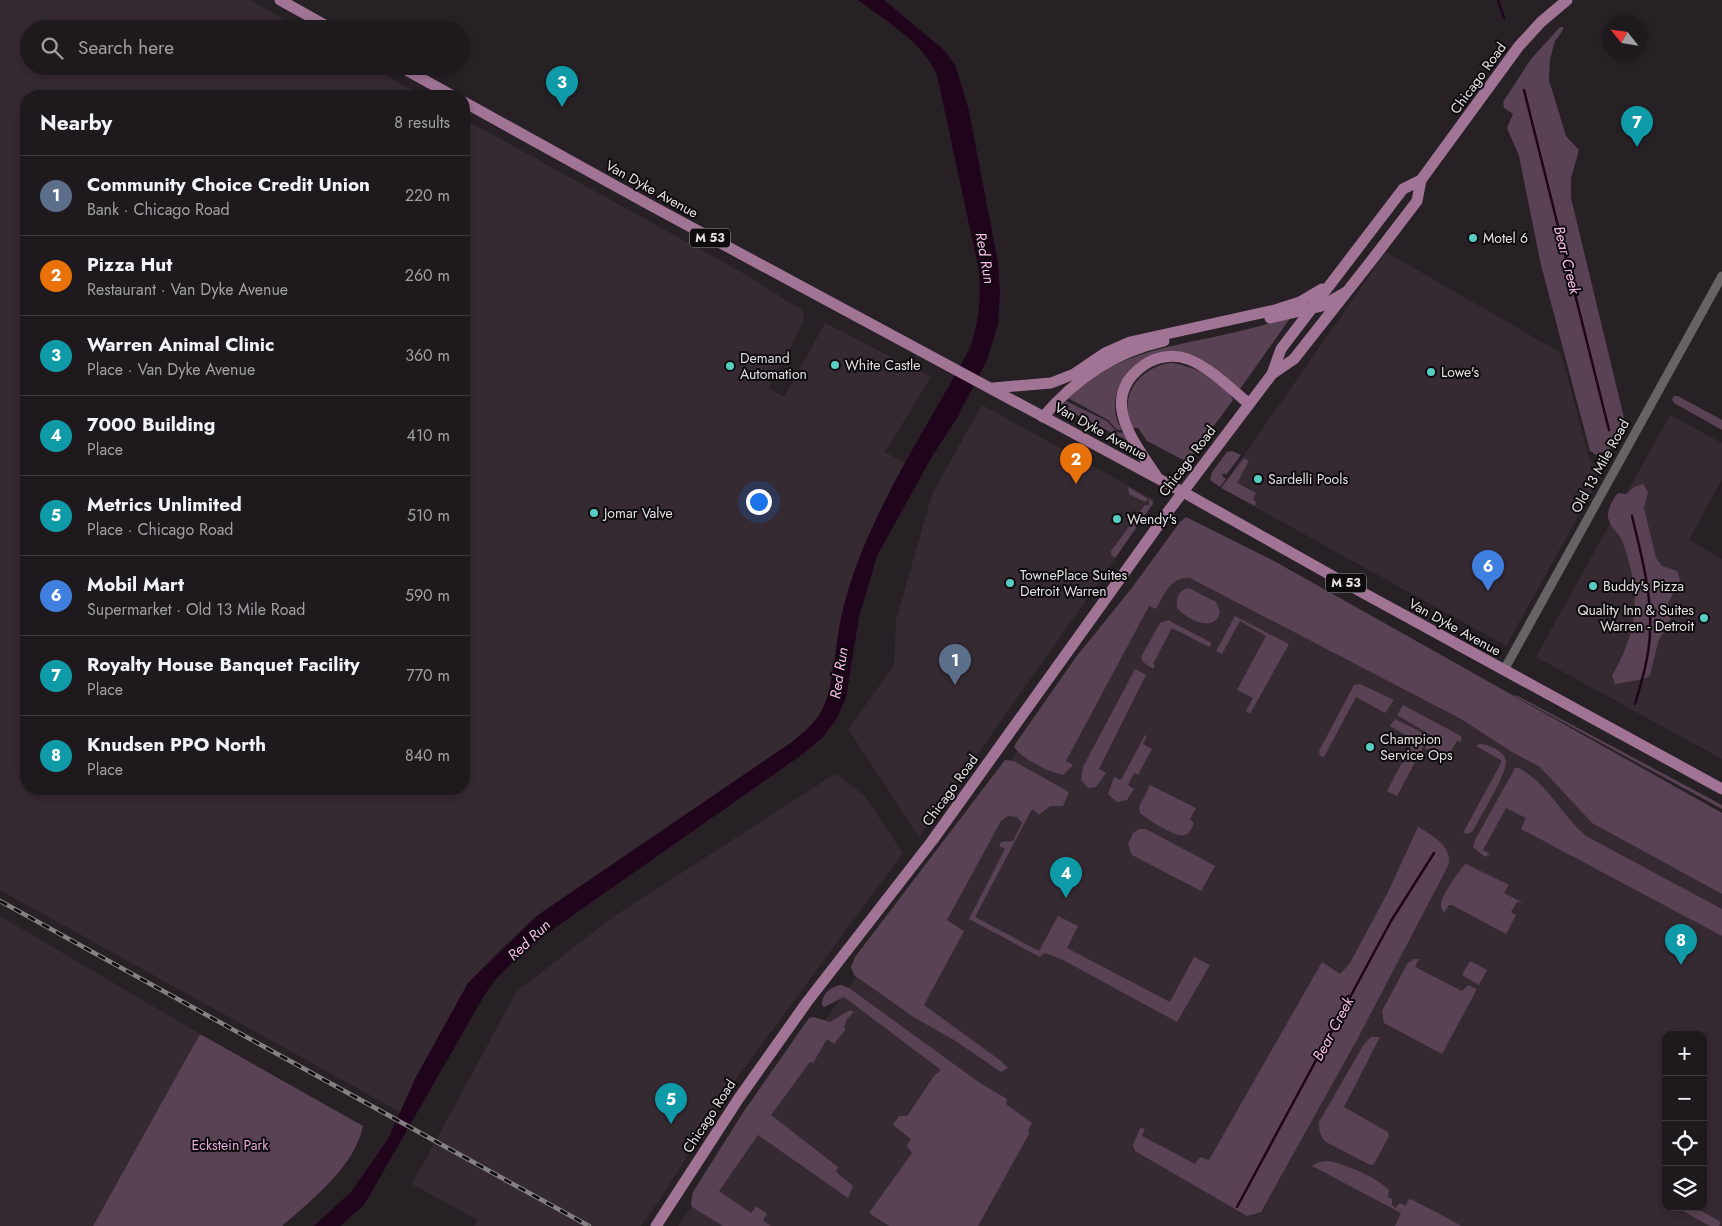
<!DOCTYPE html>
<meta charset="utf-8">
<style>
body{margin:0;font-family:Jost,sans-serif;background:#252225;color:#f1f3f6}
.controls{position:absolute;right:15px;bottom:15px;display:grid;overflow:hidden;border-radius:10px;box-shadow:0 2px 8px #0003}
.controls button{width:45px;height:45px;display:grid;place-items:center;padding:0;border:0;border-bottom:1px solid #3b383b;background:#1d191c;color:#f1f3f6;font:25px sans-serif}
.compass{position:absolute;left:1602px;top:15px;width:45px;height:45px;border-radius:50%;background:#1d191c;box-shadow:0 2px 8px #0003;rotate:300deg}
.you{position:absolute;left:758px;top:501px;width:18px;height:18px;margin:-12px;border:4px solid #fff;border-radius:50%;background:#1a73e8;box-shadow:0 0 0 8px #1a73e833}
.badge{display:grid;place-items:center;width:32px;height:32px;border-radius:50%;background:#57cec1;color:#fff;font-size:16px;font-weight:700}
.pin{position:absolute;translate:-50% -41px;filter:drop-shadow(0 1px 2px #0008)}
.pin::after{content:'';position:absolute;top:26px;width:18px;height:15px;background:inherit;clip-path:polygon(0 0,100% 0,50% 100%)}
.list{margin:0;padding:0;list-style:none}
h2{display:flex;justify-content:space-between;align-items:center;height:65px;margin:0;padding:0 20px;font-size:21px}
h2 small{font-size:16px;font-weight:400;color:#a0a0a3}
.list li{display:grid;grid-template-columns:32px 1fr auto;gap:15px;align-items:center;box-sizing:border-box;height:80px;padding:0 20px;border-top:1px solid #3b383b}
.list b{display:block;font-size:19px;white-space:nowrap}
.list p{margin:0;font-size:16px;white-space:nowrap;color:#a0a0a3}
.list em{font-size:16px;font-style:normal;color:#a0a0a3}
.icon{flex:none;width:28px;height:28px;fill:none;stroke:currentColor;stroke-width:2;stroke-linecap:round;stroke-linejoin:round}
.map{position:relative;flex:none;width:1722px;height:1226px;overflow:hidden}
.search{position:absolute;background:#1d191c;box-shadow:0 2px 8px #0003;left:20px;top:20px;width:450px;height:55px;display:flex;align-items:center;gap:12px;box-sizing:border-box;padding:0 18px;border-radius:28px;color:#a0a0a3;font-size:19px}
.panel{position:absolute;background:#1d191c;box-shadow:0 2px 8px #0003;left:20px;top:90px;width:450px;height:705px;border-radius:20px}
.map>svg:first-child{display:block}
</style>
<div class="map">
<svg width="1722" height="1226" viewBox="0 0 1722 1226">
<rect width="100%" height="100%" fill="#272126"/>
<!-- built -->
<g fill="#352932" fill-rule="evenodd">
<polygon points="0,0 250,0 301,29 29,29 29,66 369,66 423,96 26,96 26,789 464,789 464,119 741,272 802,310 804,315 803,323 768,388 784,397 825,323 931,377 885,452 906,464 878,517 850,585 841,617 829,693 822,711 810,727 792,742 537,915 501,949 468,983 415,1079 400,1112 0,890"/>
<polygon points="1386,252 1561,353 1590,460 1604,470 1506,646 1221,488"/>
<polygon points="982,405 1153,499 1154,504 919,837 848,729 894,666 896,620 932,494"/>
<polygon points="1670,415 1722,443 1722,479 1689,540 1722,559 1722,759 1536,657"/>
<path d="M1187,522L1722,813V1226H678L1089,651ZM1666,1035H1703V1207H1666Z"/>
<polygon points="835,774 864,795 903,853 734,1082 661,1198 641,1226 474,1226 478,1220 412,1184 517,991 616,915"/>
<polygon points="0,916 200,1034 93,1226 0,1226"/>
</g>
<!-- green -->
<g fill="#594253">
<polygon points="1560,27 1563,27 1563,30 1555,41 1550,59 1549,80 1566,136 1579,150 1571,178 1571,198 1625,422 1610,449 1596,455 1590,451 1541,265 1519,156 1507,128 1513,114 1504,108 1503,102 1531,59"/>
<path d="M1291,317L1240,389C1225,377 1208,360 1190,354C1151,340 1108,376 1116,416C1117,422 1120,425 1122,430H1117L1108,420L1068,398L1090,378L1092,379C1132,350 1180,345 1227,334C1249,330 1270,323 1291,317Z"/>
<path d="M1170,363C1189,364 1226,380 1233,400L1187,462L1147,441L1138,428H1133C1117,398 1138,368 1170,363Z"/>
<polygon points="1674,396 1678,396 1722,420 1722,430 1674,403 1672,399"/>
<polygon points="1066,401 1107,421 1117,432 1124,433 1128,441 1061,407"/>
<polygon points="1232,451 1241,455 1226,475 1224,473 1222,476 1226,479 1220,487 1210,480 1212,472 1227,452"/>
<polygon points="1244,458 1249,461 1237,483 1256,493 1253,499 1256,502 1255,506 1221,488"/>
<path d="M1643,484L1648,492L1644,508L1656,558L1662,566L1677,571L1680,580L1668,603L1670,619L1658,642L1650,675L1644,679L1615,684L1612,676C1639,629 1641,594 1623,543C1620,533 1609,527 1608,517C1607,509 1613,499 1618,493L1626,494L1634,487Z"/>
<polygon points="1128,487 1152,501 1153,503 1115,558 1111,555 1111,551 1145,505 1150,505 1148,499 1145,502 1129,494"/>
<path d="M1186,517L1274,561L1722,813V894L1592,823L1540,767L1512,752L1461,719L1190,578C1171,576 1164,595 1156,609L1149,606L1066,761L1073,765L1063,775C1049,772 1023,760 1014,747L1016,743L1076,657L1131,589L1180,522Z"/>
<path d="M1189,588L1216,602L1220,612C1215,634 1186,619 1177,608C1176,598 1178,590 1189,588Z"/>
<polygon points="1235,616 1289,644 1250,714 1246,711 1253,698 1237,690 1266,636 1240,621 1222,654 1216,651"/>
<polygon points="1168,620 1212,643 1209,647 1172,628 1153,664 1155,665 1153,669 1143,662 1141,657 1160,623"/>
<polygon points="1135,669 1146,675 1099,769 1106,773 1096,787 1088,788 1081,780 1083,767"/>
<polygon points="1360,684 1394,700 1385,713 1356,697 1324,757 1320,756 1319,751 1354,685"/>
<polygon points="1516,695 1722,805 1722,809 1515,696"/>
<polygon points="1403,705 1461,736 1461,742 1457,741 1446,760 1425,748 1432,736 1397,715"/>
<polygon points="1395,719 1429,736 1397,796 1387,791 1414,740 1390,726"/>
<polygon points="1145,735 1147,736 1143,744 1152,749 1138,775 1134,773 1128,785 1134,789 1127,800 1117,802 1108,794 1114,777 1121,780"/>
<path d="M1479,744C1488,744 1507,752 1506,763C1504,779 1481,815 1473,831L1467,834L1463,833L1502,761L1476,746Z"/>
<polygon points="1005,760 1014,761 1069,792 1063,806 1050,806 1039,815 1032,809 975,917 1039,951 1058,916 1078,926 1067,948 1170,1002 1194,957 1210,965 1177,1022 1063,960 1045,953 1040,957 969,919 1005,849 999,846 1001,842 1013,841 1022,823 1017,817 1008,816 1001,821 947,920 964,931 924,1005 1001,1061 1008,1068 1001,1072 954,1040 915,1018 854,975 851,967 855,957"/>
<path d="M1515,768H1519C1548,784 1561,814 1586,836L1722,909V936L1521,829L1526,818L1506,808L1483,850L1490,854L1485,857L1473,847L1475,840Z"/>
<path d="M1150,785L1196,808L1190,819L1194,823C1192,828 1190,834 1184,835C1176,838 1147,819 1140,813L1139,807Z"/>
<path d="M1418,827C1432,835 1454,847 1448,866L1358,1038L1261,1212L1247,1216L1135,1151L1133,1145L1140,1128L1145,1129L1142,1136L1195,1164L1200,1157L1209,1160L1322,962L1340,974L1350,963L1388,892Z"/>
<polygon points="1139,829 1146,829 1215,866 1201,891 1132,855 1128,844 1133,833"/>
<path d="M1466,864L1509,885L1504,893L1523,903L1517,902L1511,912L1516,915L1506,934L1452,905H1449L1444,913C1443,911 1441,908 1441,905C1441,897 1460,868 1466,864Z"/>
<polygon points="1414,959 1419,959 1415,967 1462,991 1468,985 1477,989 1442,1054 1384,1023 1382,1011 1407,964"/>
<polygon points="1470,961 1487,970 1479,985 1462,975"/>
<path d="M841,985L849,988L980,1083L1007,1099L1006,1104L1032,1123L1028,1131L1029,1134L978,1226H889L869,1213L912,1153L907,1146L911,1139L893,1125L899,1116H907L934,1076L941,1070L844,997L824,1007L822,1005C821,995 831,986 841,985Z"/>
<polygon points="850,1010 854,1012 847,1019 844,1027 846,1029 834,1044 827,1039 813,1063 810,1062 771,1115 838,1167 836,1172 853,1186 848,1198 758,1135 719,1191 751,1213 756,1206 767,1214 763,1220 771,1226 723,1226 692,1207 691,1203 693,1192 744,1111 809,1018 814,1017 830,1022"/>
<path d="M200,1034L363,1126C354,1167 313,1199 282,1226H93Z"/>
<path d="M1371,1037H1380L1344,1107L1388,1132L1389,1136L1374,1164L1370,1165L1326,1142C1320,1137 1319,1130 1319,1122L1364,1044Z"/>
<path d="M1330,1161C1351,1167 1373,1175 1389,1190L1388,1197L1392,1199V1205L1395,1208L1400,1203L1406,1206L1408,1200L1411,1199L1462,1226H1395L1401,1213L1312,1166L1319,1162Z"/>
<polygon points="1682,1207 1694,1207 1721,1222 1719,1226 1710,1226 1681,1210"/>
</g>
<!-- water -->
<path fill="#20041b" d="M858,0H884L944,50L956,67L969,111L998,263L1000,293L998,324L987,360L957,418L931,458L877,556L859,617L846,698L837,718L823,737L803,754L529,946L496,979L485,994L364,1205L340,1226H314L351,1192L388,1139L415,1079L468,983L537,916L792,742C803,733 814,724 821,712C834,690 835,644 841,619C859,528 926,430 970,348C979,321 981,299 979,271L937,75C922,41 887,22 858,0Z"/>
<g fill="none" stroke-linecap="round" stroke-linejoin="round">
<!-- stream -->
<g stroke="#20041b" stroke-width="2.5">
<polyline points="1498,0 1504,18"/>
<polyline points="1524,90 1609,430"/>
<path d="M1632,516C1641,554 1652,593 1650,633C1649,657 1642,681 1635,704"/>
<polyline points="1237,1207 1391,921 1434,853"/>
</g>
<!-- minor -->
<polyline stroke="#686166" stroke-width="9" points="1504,670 1722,276"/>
<!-- major -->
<g stroke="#a17496" stroke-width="11">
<polyline points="280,0 332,29"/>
<polyline points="399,66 453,96"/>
<polyline points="464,102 650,205 1183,492 1336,578 1722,789"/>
<polyline points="1270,318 1322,306 1346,292"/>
<polyline points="1272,374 1294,359 1375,256 1417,201 1421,180"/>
<polyline points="993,388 1051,383 1074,374 1105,353 1130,342 1275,310 1300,302 1322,289"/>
<path d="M1043,417C1076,378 1115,352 1164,341"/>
<path d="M1157,477C1134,442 1097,398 1144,365C1157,356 1174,354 1188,359C1211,368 1231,389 1249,404"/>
<polyline points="656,1226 739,1098 807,1002 932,841 1170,509 1272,374 1281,349 1403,189 1421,180 1519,46 1541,22 1567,0"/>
</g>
<!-- rail casing -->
<g stroke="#858084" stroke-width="4.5">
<polyline id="rail" points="0,901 589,1226"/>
</g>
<!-- rail -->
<use href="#rail" stroke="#0e0b0e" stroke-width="2.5" stroke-dasharray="8" stroke-linecap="butt"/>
</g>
<!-- markers -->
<g fill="#57cec1" stroke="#0e0b0e" stroke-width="2">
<circle cx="1473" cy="238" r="5"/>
<circle cx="835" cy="365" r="5"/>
<circle cx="730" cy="366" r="5"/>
<circle cx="1431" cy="372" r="5"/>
<circle cx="1258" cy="479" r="5"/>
<circle cx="594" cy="513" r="5"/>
<circle cx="1117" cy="519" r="5"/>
<circle cx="1010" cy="583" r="5"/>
<circle cx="1593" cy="586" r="5"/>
<circle cx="1704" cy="618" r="5"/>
<circle cx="1370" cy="747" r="5"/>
</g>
<g text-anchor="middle" stroke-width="4" stroke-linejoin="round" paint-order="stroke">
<!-- shield labels -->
<g fill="#0e0b0e" stroke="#a39fa2" stroke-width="1">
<rect x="690" y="228.5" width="40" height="19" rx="4"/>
<rect x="1326" y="573.5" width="40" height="19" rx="4"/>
</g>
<g font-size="12" font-weight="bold" fill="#e3dfe2">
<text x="710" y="242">M 53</text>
<text x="1346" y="587">M 53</text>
</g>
<!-- street labels -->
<g font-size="14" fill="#e3dfe2" stroke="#0e0b0e">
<text transform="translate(1478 78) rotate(-54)" y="5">Chicago Road</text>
<text transform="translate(652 189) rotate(29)" y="5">Van Dyke Avenue</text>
<text transform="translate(1101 431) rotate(29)" y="5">Van Dyke Avenue</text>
<text transform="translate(1187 461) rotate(-53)" y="5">Chicago Road</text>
<text transform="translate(1600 466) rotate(-61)" y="5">Old 13 Mile Road</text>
<text transform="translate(1455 627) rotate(29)" y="5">Van Dyke Avenue</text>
<text transform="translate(950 790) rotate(-54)" y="5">Chicago Road</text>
<text transform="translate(709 1116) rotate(-57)" y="5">Chicago Road</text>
</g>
<!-- poi labels -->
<g font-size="14" fill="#e3dfe2" stroke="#0e0b0e" text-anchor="start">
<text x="1483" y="243">Motel 6</text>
<text x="740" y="363">Demand<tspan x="740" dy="16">Automation</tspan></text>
<text x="845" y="370">White Castle</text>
<text x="1441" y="377">Lowe's</text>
<text x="1268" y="484">Sardelli Pools</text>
<text x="604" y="518">Jomar Valve</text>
<text x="1127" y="524">Wendy's</text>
<text x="1020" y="580">TownePlace Suites<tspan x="1020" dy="16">Detroit Warren</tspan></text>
<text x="1603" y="591">Buddy's Pizza</text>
<text x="1694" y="615" text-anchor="end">Quality Inn &amp; Suites<tspan x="1694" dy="16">Warren - Detroit</tspan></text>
<text x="1380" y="744">Champion<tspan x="1380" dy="16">Service Ops</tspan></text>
</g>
<!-- park labels -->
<g font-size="14" fill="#e5a9d6" stroke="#0e0b0e">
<text x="230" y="1150">Eckstein Park</text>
</g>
<!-- water labels -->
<g font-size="15" font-style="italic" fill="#fabceb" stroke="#0e0b0e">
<text transform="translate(985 258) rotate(80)" y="5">Red Run</text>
<text transform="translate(1567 260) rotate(76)" y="5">Bear Creek</text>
<text transform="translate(839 673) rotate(-81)" y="5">Red Run</text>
<text transform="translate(529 940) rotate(-43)" y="5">Red Run</text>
<text transform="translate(1333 1029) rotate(-62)" y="5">Bear Creek</text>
</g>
</g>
</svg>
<div class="controls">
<button>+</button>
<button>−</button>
<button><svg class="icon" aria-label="locate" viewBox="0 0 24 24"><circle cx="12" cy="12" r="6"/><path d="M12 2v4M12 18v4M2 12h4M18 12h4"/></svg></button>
<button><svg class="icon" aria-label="layers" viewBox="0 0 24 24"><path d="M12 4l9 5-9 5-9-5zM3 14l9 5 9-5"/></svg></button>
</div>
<svg class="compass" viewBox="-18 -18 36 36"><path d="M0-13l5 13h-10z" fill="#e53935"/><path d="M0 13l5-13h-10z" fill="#a0a0a3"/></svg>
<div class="you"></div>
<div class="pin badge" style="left:955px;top:685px;background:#5c6f8a">1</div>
<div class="pin badge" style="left:1076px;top:484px;background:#e8710a">2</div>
<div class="pin badge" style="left:562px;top:107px;background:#0f9aa8">3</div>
<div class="pin badge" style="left:1066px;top:898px;background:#0f9aa8">4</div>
<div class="pin badge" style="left:671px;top:1124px;background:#0f9aa8">5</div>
<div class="pin badge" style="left:1488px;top:591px;background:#3f7fe0">6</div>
<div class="pin badge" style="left:1637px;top:147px;background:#0f9aa8">7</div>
<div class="pin badge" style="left:1681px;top:965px;background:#0f9aa8">8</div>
<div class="search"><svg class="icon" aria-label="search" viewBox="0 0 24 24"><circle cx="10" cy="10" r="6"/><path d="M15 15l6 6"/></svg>Search here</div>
<section class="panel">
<h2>Nearby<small>8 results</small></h2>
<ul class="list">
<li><span class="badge" style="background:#5c6f8a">1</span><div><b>Community Choice Credit Union</b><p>Bank · Chicago Road</p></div><em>220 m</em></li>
<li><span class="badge" style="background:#e8710a">2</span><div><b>Pizza Hut</b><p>Restaurant · Van Dyke Avenue</p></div><em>260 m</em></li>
<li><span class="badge" style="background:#0f9aa8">3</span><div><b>Warren Animal Clinic</b><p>Place · Van Dyke Avenue</p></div><em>360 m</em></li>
<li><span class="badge" style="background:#0f9aa8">4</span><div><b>7000 Building</b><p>Place</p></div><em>410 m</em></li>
<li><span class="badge" style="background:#0f9aa8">5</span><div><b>Metrics Unlimited</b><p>Place · Chicago Road</p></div><em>510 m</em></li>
<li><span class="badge" style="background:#3f7fe0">6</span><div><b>Mobil Mart</b><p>Supermarket · Old 13 Mile Road</p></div><em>590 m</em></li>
<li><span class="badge" style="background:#0f9aa8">7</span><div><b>Royalty House Banquet Facility</b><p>Place</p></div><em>770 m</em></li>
<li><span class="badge" style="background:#0f9aa8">8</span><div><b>Knudsen PPO North</b><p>Place</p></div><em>840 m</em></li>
</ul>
</section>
</div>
